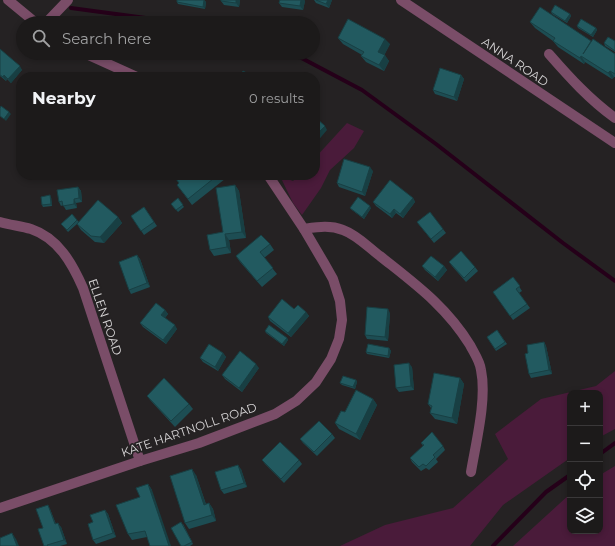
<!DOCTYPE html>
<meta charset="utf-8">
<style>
body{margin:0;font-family:Montserrat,sans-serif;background:#252323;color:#f1f3f6}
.controls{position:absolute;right:12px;bottom:12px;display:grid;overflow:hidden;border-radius:8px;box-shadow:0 2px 6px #0003}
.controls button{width:36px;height:36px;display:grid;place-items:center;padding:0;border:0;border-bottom:1px solid #3a3839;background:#1c1a1a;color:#f1f3f6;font:20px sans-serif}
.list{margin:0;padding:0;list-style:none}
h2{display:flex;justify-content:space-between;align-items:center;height:52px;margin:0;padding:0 16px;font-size:17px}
h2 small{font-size:13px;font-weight:400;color:#a0a1a2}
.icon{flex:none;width:22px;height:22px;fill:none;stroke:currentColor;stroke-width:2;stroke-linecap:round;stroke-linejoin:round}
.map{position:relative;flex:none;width:615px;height:546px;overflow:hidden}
.search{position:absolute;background:#1c1a1a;box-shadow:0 2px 6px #0003;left:16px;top:16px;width:304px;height:44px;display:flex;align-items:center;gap:10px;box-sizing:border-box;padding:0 14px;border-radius:22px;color:#a0a1a2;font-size:15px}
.panel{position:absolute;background:#1c1a1a;box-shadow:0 2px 6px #0003;left:16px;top:72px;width:304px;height:108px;border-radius:16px}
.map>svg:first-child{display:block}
</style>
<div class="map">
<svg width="615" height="546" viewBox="0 0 615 546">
<rect width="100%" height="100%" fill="#252223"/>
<!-- green -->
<g fill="#4a1b3a">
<polygon points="347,123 364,131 354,148 330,170 321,188 302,215 293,203 280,176 293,181 299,175 315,175 315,158"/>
<polygon points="615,371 615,429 600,437 600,393 570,393 570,458 503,505 470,546 340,546 385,525 453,508 508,459 495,434 541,399 596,386"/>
<polygon points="615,466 615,546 513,546 570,494 570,531 600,531 600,475"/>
</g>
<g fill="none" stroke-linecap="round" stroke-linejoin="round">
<!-- stream -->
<g stroke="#250019" stroke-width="4">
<polyline points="71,8 183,23"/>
<polyline points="292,53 362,90 436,144 563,243 615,281"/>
<polyline points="600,454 615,443"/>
<polyline points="493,546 546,492 570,475"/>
</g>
<!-- minor -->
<g stroke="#7a4d68" stroke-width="10">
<polyline points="8,0 36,23"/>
<polyline points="401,0 615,143"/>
<polyline points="46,23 68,0"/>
<polyline points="84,53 137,77"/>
<path d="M549,54C570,78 589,99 615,118"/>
<path d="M0,222C10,225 21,226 31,229C58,238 72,263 83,288L140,461"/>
<path d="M304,229C318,227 330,225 343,230C357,235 368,247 380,256C415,284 446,306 470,345C474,353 480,361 481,370C487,399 476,442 471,472"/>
<polyline points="0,508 140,461 199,443 275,414 296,401 316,382 331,359 339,339 342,320 340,301 333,279 324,263 304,229 268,175"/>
</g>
</g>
<!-- wall -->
<g fill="#1d4d53">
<polygon points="204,0 206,2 205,9 178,4 177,2"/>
<polygon points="240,0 239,7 224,5 221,1"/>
<polygon points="280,0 304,0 305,1 303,10 282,7 279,3"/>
<polygon points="314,0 332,0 329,8 316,3"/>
<polygon points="551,12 570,14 571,16 567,23 552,14"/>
<polygon points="530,22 591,41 591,42 615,54 615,77 614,77 612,79 585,62 584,64 558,47 553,41 535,28"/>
<polygon points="577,26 596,28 597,30 593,37 578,28"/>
<polygon points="338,38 390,44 384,55 389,61 384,71 366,62 361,56 362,55 343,44"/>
<polygon points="615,41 615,52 605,46 604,43"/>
<polygon points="0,49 22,70 11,83 7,79 6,81 0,76"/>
<polygon points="461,75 464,79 457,101 435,94 433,90"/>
<polygon points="373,171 365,196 339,187 337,183"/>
<polygon points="173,175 230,175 192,205 177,185 179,183"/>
<polygon points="235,185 239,191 246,238 229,240 231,253 214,256 210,250 223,232"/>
<polygon points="78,187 81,191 82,202 76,203 77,208 66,210 63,205 61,206 59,202"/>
<polygon points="51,197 52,206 43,207 42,205"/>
<polygon points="178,198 184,207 178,212 171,204"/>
<polygon points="413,198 415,202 403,218 396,213 392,218 376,206 373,202"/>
<polygon points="144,207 157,226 144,235 131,216"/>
<polygon points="350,208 371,208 364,219 352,210"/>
<polygon points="118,217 122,223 104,243 95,242 81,230 77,224 68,232 61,224 77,220 79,222"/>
<polygon points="417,222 443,229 446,233 434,243"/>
<polygon points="270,244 274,250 264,258 277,274 262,287 240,262 236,256"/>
<polygon points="137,255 140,259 150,287 131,294 129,290"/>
<polygon points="449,262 475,267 478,271 466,282 452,266"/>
<polygon points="422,266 444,266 447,270 438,281 425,270"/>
<polygon points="513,277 522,291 519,293 530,308 513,320 493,292"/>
<polygon points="294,309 306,312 309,316 291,337 270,321 268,317"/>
<polygon points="165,310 168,314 165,318 177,329 166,344 143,327 140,323"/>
<polygon points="390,313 388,341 367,339 365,335"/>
<polygon points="497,330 507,344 496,351 487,337"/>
<polygon points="265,331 287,338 288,340 284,346 266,333"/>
<polygon points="544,342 546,346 552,374 531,378 529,374 528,353"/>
<polygon points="389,348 391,351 389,358 367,354 366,352"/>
<polygon points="223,353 226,357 218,371 203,362 200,358"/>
<polygon points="412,367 414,390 399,392 396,388"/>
<polygon points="259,368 242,392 225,379 222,375"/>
<polygon points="460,378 464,384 457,424 435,419 430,413 431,408 428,404"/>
<polygon points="356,380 357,382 355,389 342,385 340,383"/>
<polygon points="147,396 189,404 193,409 175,427 151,401"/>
<polygon points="373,399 377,405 360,440 339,429 335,423 345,412"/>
<polygon points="332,434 335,438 317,456 303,443 300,439"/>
<polygon points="421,443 443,446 445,450 436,459 438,462 429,470 426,468 421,471 412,462 410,458 423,446"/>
<polygon points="262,460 299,460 302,464 284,483 265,464"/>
<polygon points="241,469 247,487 224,494 221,490"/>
<polygon points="196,475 206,504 209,503 213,509 216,521 189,529 185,523"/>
<polygon points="148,484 152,490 147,537 132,540 128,534 140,497"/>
<polygon points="50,509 56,524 61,527 67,544 60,546 44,546"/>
<polygon points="105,510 108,514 116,537 96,544 93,540"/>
<polygon points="183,524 193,544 190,546 181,546"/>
</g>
<!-- shaded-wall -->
<g fill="#183f43">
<polygon points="204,0 206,2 205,9 203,7"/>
<polygon points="236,0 240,0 239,7 236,3"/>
<polygon points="301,0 304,0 305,1 303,10 300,6"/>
<polygon points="328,0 332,0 329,8 326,4"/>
<polygon points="570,14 571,16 567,23 565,21"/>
<polygon points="596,28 597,30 593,37 591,35"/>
<polygon points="385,39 390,44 383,58 378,52"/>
<polygon points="385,55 389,61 384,71 379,65"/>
<polygon points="581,56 585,62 584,64 580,58"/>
<polygon points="20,66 22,70 11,83 8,79"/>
<polygon points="610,71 614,77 612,79 608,73"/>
<polygon points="4,75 7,79 6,81 3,77"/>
<polygon points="461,75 464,79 457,101 454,97"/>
<polygon points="316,110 319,114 315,119 315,111"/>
<polygon points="9,112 11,114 6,121 4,119"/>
<polygon points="325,126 327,130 316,143 315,141 315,136"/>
<polygon points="370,167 373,171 365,196 362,192"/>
<polygon points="235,185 239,191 246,238 242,232"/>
<polygon points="78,187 81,191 82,202 79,198"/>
<polygon points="50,195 51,197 52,206 51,204"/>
<polygon points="413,198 415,202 403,218 400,214"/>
<polygon points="74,199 76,203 77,208 74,204"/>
<polygon points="370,206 371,208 364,219 362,217"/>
<polygon points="394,209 396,213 392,218 390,214"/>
<polygon points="118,217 122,223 104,243 100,237"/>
<polygon points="225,234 229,240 231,253 227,247"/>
<polygon points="137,255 140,259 150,287 147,283"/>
<polygon points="444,266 447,270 438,281 435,277"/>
<polygon points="388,309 390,313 388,341 385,337"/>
<polygon points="165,310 168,314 164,319 161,315"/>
<polygon points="306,312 309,316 291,337 288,333"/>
<polygon points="175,325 177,329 166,344 163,340"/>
<polygon points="287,338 288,340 284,346 282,344"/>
<polygon points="544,342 546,346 552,374 549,370"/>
<polygon points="389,348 391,351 389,358 388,356"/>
<polygon points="223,353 226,357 218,371 215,367"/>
<polygon points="409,363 412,367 414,390 411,386"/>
<polygon points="256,364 259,368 242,392 239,388"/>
<polygon points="460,378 464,384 457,424 452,418"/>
<polygon points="356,380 357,382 355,389 353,387"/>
<polygon points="373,399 377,405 360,440 356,434"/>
<polygon points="238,465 241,469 247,487 244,483"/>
<polygon points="192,469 196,475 208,511 204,505"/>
<polygon points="148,484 152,490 171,546 169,546"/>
<polygon points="209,503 213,509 216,521 212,515"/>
<polygon points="48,505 50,509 57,528 55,524"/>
<polygon points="105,510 108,514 116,537 113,533"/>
<polygon points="58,523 61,527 67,544 64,540"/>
<polygon points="12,533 16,539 19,546 17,546"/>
</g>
<!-- building -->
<g fill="#225a60" stroke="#183f43">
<polygon points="177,0 204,0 203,7 177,2"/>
<polygon points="221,0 236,0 236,3 221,1"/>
<polygon points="280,0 301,0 300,6 279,3"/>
<polygon points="316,0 328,0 326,4"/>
<polygon points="555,5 570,14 565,21 551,12"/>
<polygon points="540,7 591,41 583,54 593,39 615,54 615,74 610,71 608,73 581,56 580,58 553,41 555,38 530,22"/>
<polygon points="348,19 385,39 378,52 385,55 379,65 361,56 364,52 338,38"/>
<polygon points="581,19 596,28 591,35 577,26"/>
<polygon points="608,37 615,41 615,51 604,43"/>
<polygon points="0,49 20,66 8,79 4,75 3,77 0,75"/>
<polygon points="440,68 461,75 454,97 433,90"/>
<polygon points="243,71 254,77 240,77"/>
<polygon points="17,95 21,95 21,107 18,107"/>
<polygon points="1,106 9,112 4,119 0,116 0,108"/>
<polygon points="315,117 325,126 315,136"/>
<polygon points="21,154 21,167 18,166"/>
<polygon points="344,159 370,167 362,192 337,183"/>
<polygon points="173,175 218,175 188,199 177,185 179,183"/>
<polygon points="390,180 413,198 400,214 394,209 390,214 373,202"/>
<polygon points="235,185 242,232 225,234 227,247 210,250 207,235 223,232 216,188"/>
<polygon points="78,187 79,198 74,199 74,204 63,206 62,201 59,202 57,190"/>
<polygon points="50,195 51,204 42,205 41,197"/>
<polygon points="358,197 370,206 362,217 350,208"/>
<polygon points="178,198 183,205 176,210 171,204"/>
<polygon points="98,200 118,217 100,237 91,236 77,224"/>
<polygon points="144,207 154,222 141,231 131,216"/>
<polygon points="430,212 443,229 431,239 417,222"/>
<polygon points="72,214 77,220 67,230 61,224"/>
<polygon points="261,235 270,244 260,252 273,268 257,281 236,256"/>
<polygon points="461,251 475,267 464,278 449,262"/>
<polygon points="137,255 147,283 129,290 119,262"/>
<polygon points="431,256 444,266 435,277 422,266"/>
<polygon points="513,277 520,286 516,289 527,304 510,316 493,292"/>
<polygon points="282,299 294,309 298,305 306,312 288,333 268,317"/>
<polygon points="156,303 165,310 161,315 175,325 163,340 140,323"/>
<polygon points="367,307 388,309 385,337 365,335"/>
<polygon points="269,325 287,338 282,344 265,331"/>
<polygon points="497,330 505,342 495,349 487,337"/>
<polygon points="544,342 549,370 529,374 525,354 528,353 527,345"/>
<polygon points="209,344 223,353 215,367 200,358"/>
<polygon points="368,344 389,348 388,356 366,352"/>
<polygon points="240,351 256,364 239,388 222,375"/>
<polygon points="409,363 411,386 396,388 394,365"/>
<polygon points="434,373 460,378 452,418 430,413 432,406 428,404"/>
<polygon points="343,376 356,380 353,387 340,383"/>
<polygon points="164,378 189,404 171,421 147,396"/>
<polygon points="356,390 373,399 356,434 335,423 341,411 345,412"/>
<polygon points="319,421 332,434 314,452 300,439"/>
<polygon points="432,432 443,446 433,455 435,457 426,466 423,464 419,467 410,458 424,445 421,443"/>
<polygon points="280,442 299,460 281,479 262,460"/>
<polygon points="238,465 244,483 221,490 215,472"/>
<polygon points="192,469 204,505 209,503 212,515 185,523 170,476"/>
<polygon points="148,484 169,546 150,546 145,531 128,534 116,505 140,497 136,488"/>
<polygon points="48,505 55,524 58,523 64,540 47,545 48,546 44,546 38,529 43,528 36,509"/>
<polygon points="105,510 113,533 93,540 88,524 93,522 90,515"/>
<polygon points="181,522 192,542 184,546 181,546 171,528"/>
<polygon points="12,533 17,546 0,546 0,538"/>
</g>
<g text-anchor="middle" stroke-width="3.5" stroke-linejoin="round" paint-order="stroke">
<!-- street labels -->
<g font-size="12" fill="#d7d5d6" stroke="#252223">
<text transform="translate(515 62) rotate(34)" y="4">ANNA ROAD</text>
<text transform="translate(105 317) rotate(71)" y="4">ELLEN ROAD</text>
<text transform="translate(189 430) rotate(-19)" y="4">KATE HARTNOLL ROAD</text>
</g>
</g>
</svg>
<div class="controls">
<button>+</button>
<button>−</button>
<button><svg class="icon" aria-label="locate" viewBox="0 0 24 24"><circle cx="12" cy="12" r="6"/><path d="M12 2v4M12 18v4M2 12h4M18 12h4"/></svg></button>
<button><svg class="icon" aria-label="layers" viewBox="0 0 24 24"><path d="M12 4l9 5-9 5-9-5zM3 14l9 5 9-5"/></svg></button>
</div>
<div class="search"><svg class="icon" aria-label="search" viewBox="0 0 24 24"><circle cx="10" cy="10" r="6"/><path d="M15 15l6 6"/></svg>Search here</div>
<section class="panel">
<h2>Nearby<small>0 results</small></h2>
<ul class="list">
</ul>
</section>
</div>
